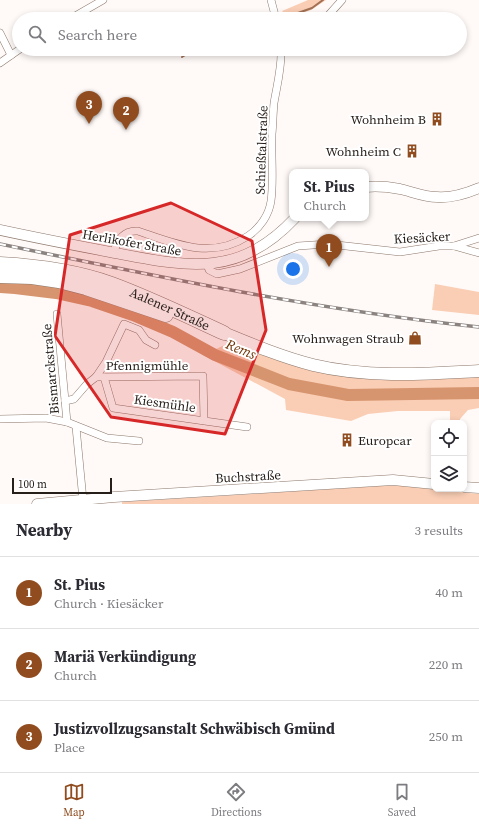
<!DOCTYPE html>
<meta charset="utf-8">
<style>
body{margin:0;font-family:"Source Serif 4",serif;background:#f7f7f7;color:#2b2b33}
.controls{position:absolute;right:12px;bottom:12px;display:grid;overflow:hidden;border-radius:8px;box-shadow:0 2px 6px #0003}
.controls button{width:36px;height:36px;display:grid;place-items:center;padding:0;border:0;border-bottom:1px solid #e1e1e2;background:#fff;color:#2b2b33;font:20px sans-serif}
.scale{position:absolute;left:12px;bottom:10px;width:100px;box-sizing:border-box;padding-left:4px;border:2px solid #261e19;border-top:0;font-size:11px;line-height:14px;white-space:nowrap;color:#261e19;-webkit-text-stroke:3px #fff;paint-order:stroke}
.you{position:absolute;left:293px;top:269px;width:14px;height:14px;margin:-10px;border:3px solid #fff;border-radius:50%;background:#1a73e8;box-shadow:0 0 0 6px #1a73e833}
.badge{display:grid;place-items:center;width:26px;height:26px;border-radius:50%;background:#904c1f;color:#fff;font-size:13px;font-weight:700}
.pin{position:absolute;translate:-50% -33px;filter:drop-shadow(0 1px 2px #0008)}
.pin::after{content:'';position:absolute;top:21px;width:14px;height:12px;background:inherit;clip-path:polygon(0 0,100% 0,50% 100%)}
.popup{position:absolute;left:289px;top:169px;width:80px;height:52px;box-sizing:border-box;display:grid;place-content:center;border-radius:8px;background:#fff;filter:drop-shadow(0 1px 3px #0005);font-size:13px;white-space:nowrap;color:#7c7c81}
.popup b{font-size:15px;color:#2b2b33}
.popup::after{content:'';position:absolute;left:50%;top:100%;margin-left:-8px;border:8px solid transparent;border-top-color:#fff}
.list{margin:0;padding:0;list-style:none}
h2{display:flex;justify-content:space-between;align-items:center;height:52px;margin:0;padding:0 16px;font-size:17px}
h2 small{font-size:13px;font-weight:400;color:#7c7c81}
.list li{display:grid;grid-template-columns:26px 1fr auto;gap:12px;align-items:center;box-sizing:border-box;height:72px;padding:0 16px;border-top:1px solid #e1e1e2}
.list b{display:block;font-size:15px;white-space:nowrap}
.list p{margin:0;font-size:13px;white-space:nowrap;color:#7c7c81}
.list em{font-size:13px;font-style:normal;color:#7c7c81}
.icon{flex:none;width:22px;height:22px;fill:none;stroke:currentColor;stroke-width:2;stroke-linecap:round;stroke-linejoin:round}
.map{position:relative;flex:none;width:479px;height:504px;overflow:hidden}
.search{position:absolute;background:#fff;box-shadow:0 2px 6px #0003;left:12px;right:12px;top:12px;height:44px;display:flex;align-items:center;gap:10px;box-sizing:border-box;padding:0 14px;border-radius:22px;color:#7c7c81;font-size:15px}
.sheet{height:268px;background:#fff}
nav{display:flex;justify-content:space-around;align-items:center;box-sizing:border-box;height:56px;border-top:1px solid #e1e1e2;background:#fff;font-size:11px;color:#7c7c81}
nav a{display:grid;justify-items:center;gap:2px}
nav .on{color:#904c1f}
.map>svg:first-child{display:block}
</style>
<div class="map">
<svg width="479" height="504" viewBox="0 0 479 504">
<rect width="100%" height="100%" fill="#fffaf8"/>
<!-- green -->
<g fill="#faceb5">
<polygon points="308,0 326,0 311,10 288,18 282,11"/>
<polygon points="435,284 479,292 479,315 432,310"/>
<polygon points="229,343 312,368 479,375 479,408 468,410 460,419 460,423 450,423 450,411 398,411 368,414 351,421 286,410 285,399 203,355"/>
<polygon points="394,485 479,494 479,504 122,504 122,502"/>
</g>
<g fill="none" stroke-linecap="round" stroke-linejoin="round">
<!-- stream -->
<g stroke="#a27155" stroke-width="2">
<polyline points="281,19 312,8 323,0"/>
<polyline points="182,57 195,49"/>
</g>
<!-- river -->
<polyline stroke="#d7956f" stroke-width="12" points="0,287 15,288 56,293 92,301 133,315 173,332 215,355 289,384 348,395 479,393"/>
<!-- street casing -->
<g stroke="#8c786c" stroke-width="8">
<g id="street">
<polyline points="271,0 276,19"/>
<polyline points="70,19 103,0"/>
<polyline points="325,19 342,0"/>
<polyline points="0,33 11,55"/>
<polyline points="0,63 20,49"/>
<polyline points="454,246 479,238"/>
<path d="M113,253C118,240 123,230 138,231C176,244 211,260 248,236C260,228 269,215 271,201C274,179 271,156 272,134C273,124 273,113 274,103C277,85 282,67 281,49"/>
<polyline points="207,264 209,270 217,274 240,269 298,246 328,244 400,252 439,246 454,246 479,253"/>
<polyline points="57,314 67,422"/>
<polyline points="96,377 203,376 204,420"/>
<polyline points="104,377 113,408 247,427"/>
<polyline points="65,401 74,399 87,384 96,377 106,362 124,324 139,330 146,340 155,345"/>
<polyline points="0,419 46,418 67,422 107,438 139,441"/>
<polyline points="76,427 83,500"/>
</g>
</g>
<!-- secondary casing -->
<g stroke="#8c786c" stroke-width="11">
<g id="secondary">
<path d="M366,187C377,186 389,187 400,189C413,192 424,197 437,197C452,198 465,194 479,188"/>
<path d="M0,230C37,238 73,245 110,252C185,266 237,280 295,218"/>
<polyline points="464,487 479,488"/>
<polyline points="37,504 114,497 393,480 434,484"/>
</g>
</g>
<!-- primary casing -->
<g stroke="#8c786c" stroke-width="13">
<path id="primary" d="M224,333C253,345 282,357 313,365C367,378 424,374 479,371"/>
</g>
<!-- highway casing -->
<g stroke="#8c786c" stroke-width="15">
<g id="highway">
<path id="s1" d="M0,264C37,266 76,271 112,284C150,298 187,316 224,333"/>
<polyline points="0,276 32,277 59,281 86,288 166,315"/>
</g>
</g>
<!-- street -->
<use href="#street" stroke="#fff" stroke-width="7"/>
<!-- secondary -->
<use href="#secondary" stroke="#fff" stroke-width="10"/>
<!-- primary -->
<use href="#primary" stroke="#fff" stroke-width="12"/>
<!-- highway -->
<use href="#highway" stroke="#fff" stroke-width="14"/>
<!-- rail casing -->
<g stroke="#8a8380" stroke-width="3.5">
<path id="rail" d="M0,244C159,277 318,310 479,327"/>
</g>
<!-- rail -->
<use href="#rail" stroke="#fff" stroke-width="2" stroke-dasharray="6" stroke-linecap="butt"/>
</g>
<!-- marked area -->
<path fill="#d62828" fill-opacity="0.2" stroke="#d62828" stroke-width="3" stroke-linejoin="round" d="M171,203L252,241L266,330L225,434L111,417L55,336L70,235Z"/>
<!-- icons -->
<defs>
<g id="building-bare" transform="scale(1.08)"><path d="M-4-6H4V6H1V3H-1V6H-4ZM-2.5-4.3h1.7v1.8h-1.7ZM.8-4.3h1.7v1.8H.8ZM-2.5-1h1.7V.8h-1.7ZM.8-1h1.7V.8H.8Z" fill="#904c1f" stroke="#fff" stroke-width="2.5" paint-order="stroke"/></g>
<g id="shop-bare" transform="scale(1.08)"><path d="M-5-2.5h2.3a2.7 3.5 0 0 1 5.4 0H5L5.5 6h-11ZM-1.5-2.5h3a1.5 2.3 0 0 0-3 0Z" fill="#904c1f" stroke="#fff" stroke-width="2.5" paint-order="stroke"/></g>
</defs>
<g fill-rule="evenodd">
<use href="#building-bare" x="437" y="119"/>
<use href="#building-bare" x="412" y="151"/>
<use href="#shop-bare" x="415" y="338"/>
<use href="#building-bare" x="347" y="440"/>
</g>
<g text-anchor="middle" stroke-width="4" stroke-linejoin="round" paint-order="stroke">
<!-- poi labels -->
<g font-size="13" fill="#261e19" stroke="#fff" text-anchor="end">
<text x="426" y="124">Wohnheim B</text>
<text x="401" y="156">Wohnheim C</text>
<text x="404" y="343">Wohnwagen Straub</text>
<text x="358" y="445" text-anchor="start">Europcar</text>
</g>
<!-- street labels -->
<g font-size="13" fill="#261e19" stroke="#fff">
<text transform="translate(261 150) rotate(-88)" y="5">Schießtalstraße</text>
<text transform="translate(422 237) rotate(-3)" y="5">Kiesäcker</text>
<text transform="translate(132 242) rotate(10)" y="5">Herlikofer Straße</text>
<text dy="5" stroke="none"><textPath href="#s1" startOffset="177">Aalener Straße</textPath></text>
<text x="147" y="370">Pfennigmühle</text>
<text transform="translate(50 369) rotate(-95)" y="5">Bismarckstraße</text>
<text transform="translate(165 403) rotate(8)" y="5">Kiesmühle</text>
<text transform="translate(248 476) rotate(-3)" y="5">Buchstraße</text>
</g>
<!-- water labels -->
<g font-size="14" font-style="italic" fill="#6e3203" stroke="#fff">
<text transform="translate(241 349) rotate(22)" y="5">Rems</text>
</g>
</g>
</svg>
<div class="controls">
<button><svg class="icon" aria-label="locate" viewBox="0 0 24 24"><circle cx="12" cy="12" r="6"/><path d="M12 2v4M12 18v4M2 12h4M18 12h4"/></svg></button>
<button><svg class="icon" aria-label="layers" viewBox="0 0 24 24"><path d="M12 4l9 5-9 5-9-5zM3 14l9 5 9-5"/></svg></button>
</div>
<div class="scale">100 m</div>
<div class="you"></div>
<div class="pin badge" style="left:329px;top:267px">1</div>
<div class="popup"><b>St. Pius</b>Church</div>
<div class="pin badge" style="left:126px;top:130px">2</div>
<div class="pin badge" style="left:89px;top:124px">3</div>
<div class="search"><svg class="icon" aria-label="search" viewBox="0 0 24 24"><circle cx="10" cy="10" r="6"/><path d="M15 15l6 6"/></svg>Search here</div>
</div>
<section class="sheet">
<h2>Nearby<small>3 results</small></h2>
<ul class="list">
<li><span class="badge">1</span><div><b>St. Pius</b><p>Church · Kiesäcker</p></div><em>40 m</em></li>
<li><span class="badge">2</span><div><b>Mariä Verkündigung</b><p>Church</p></div><em>220 m</em></li>
<li><span class="badge">3</span><div><b>Justizvollzugsanstalt Schwäbisch Gmünd</b><p>Place</p></div><em>250 m</em></li>
</ul>
</section>
<nav>
<a class="on"><svg class="icon" aria-label="map" viewBox="0 0 24 24"><path d="M3 6l6-2 6 2 6-2v14l-6 2-6-2-6 2zM9 4v14M15 6v14"/></svg>Map</a>
<a><svg class="icon" aria-label="directions" viewBox="0 0 24 24"><path d="M12 3l9 9-9 9-9-9zM9 14v-3h6M13 9l2 2-2 2"/></svg>Directions</a>
<a><svg class="icon" aria-label="saved" viewBox="0 0 24 24"><path d="M7 4h10v16l-5-4-5 4z"/></svg>Saved</a>
</nav>
